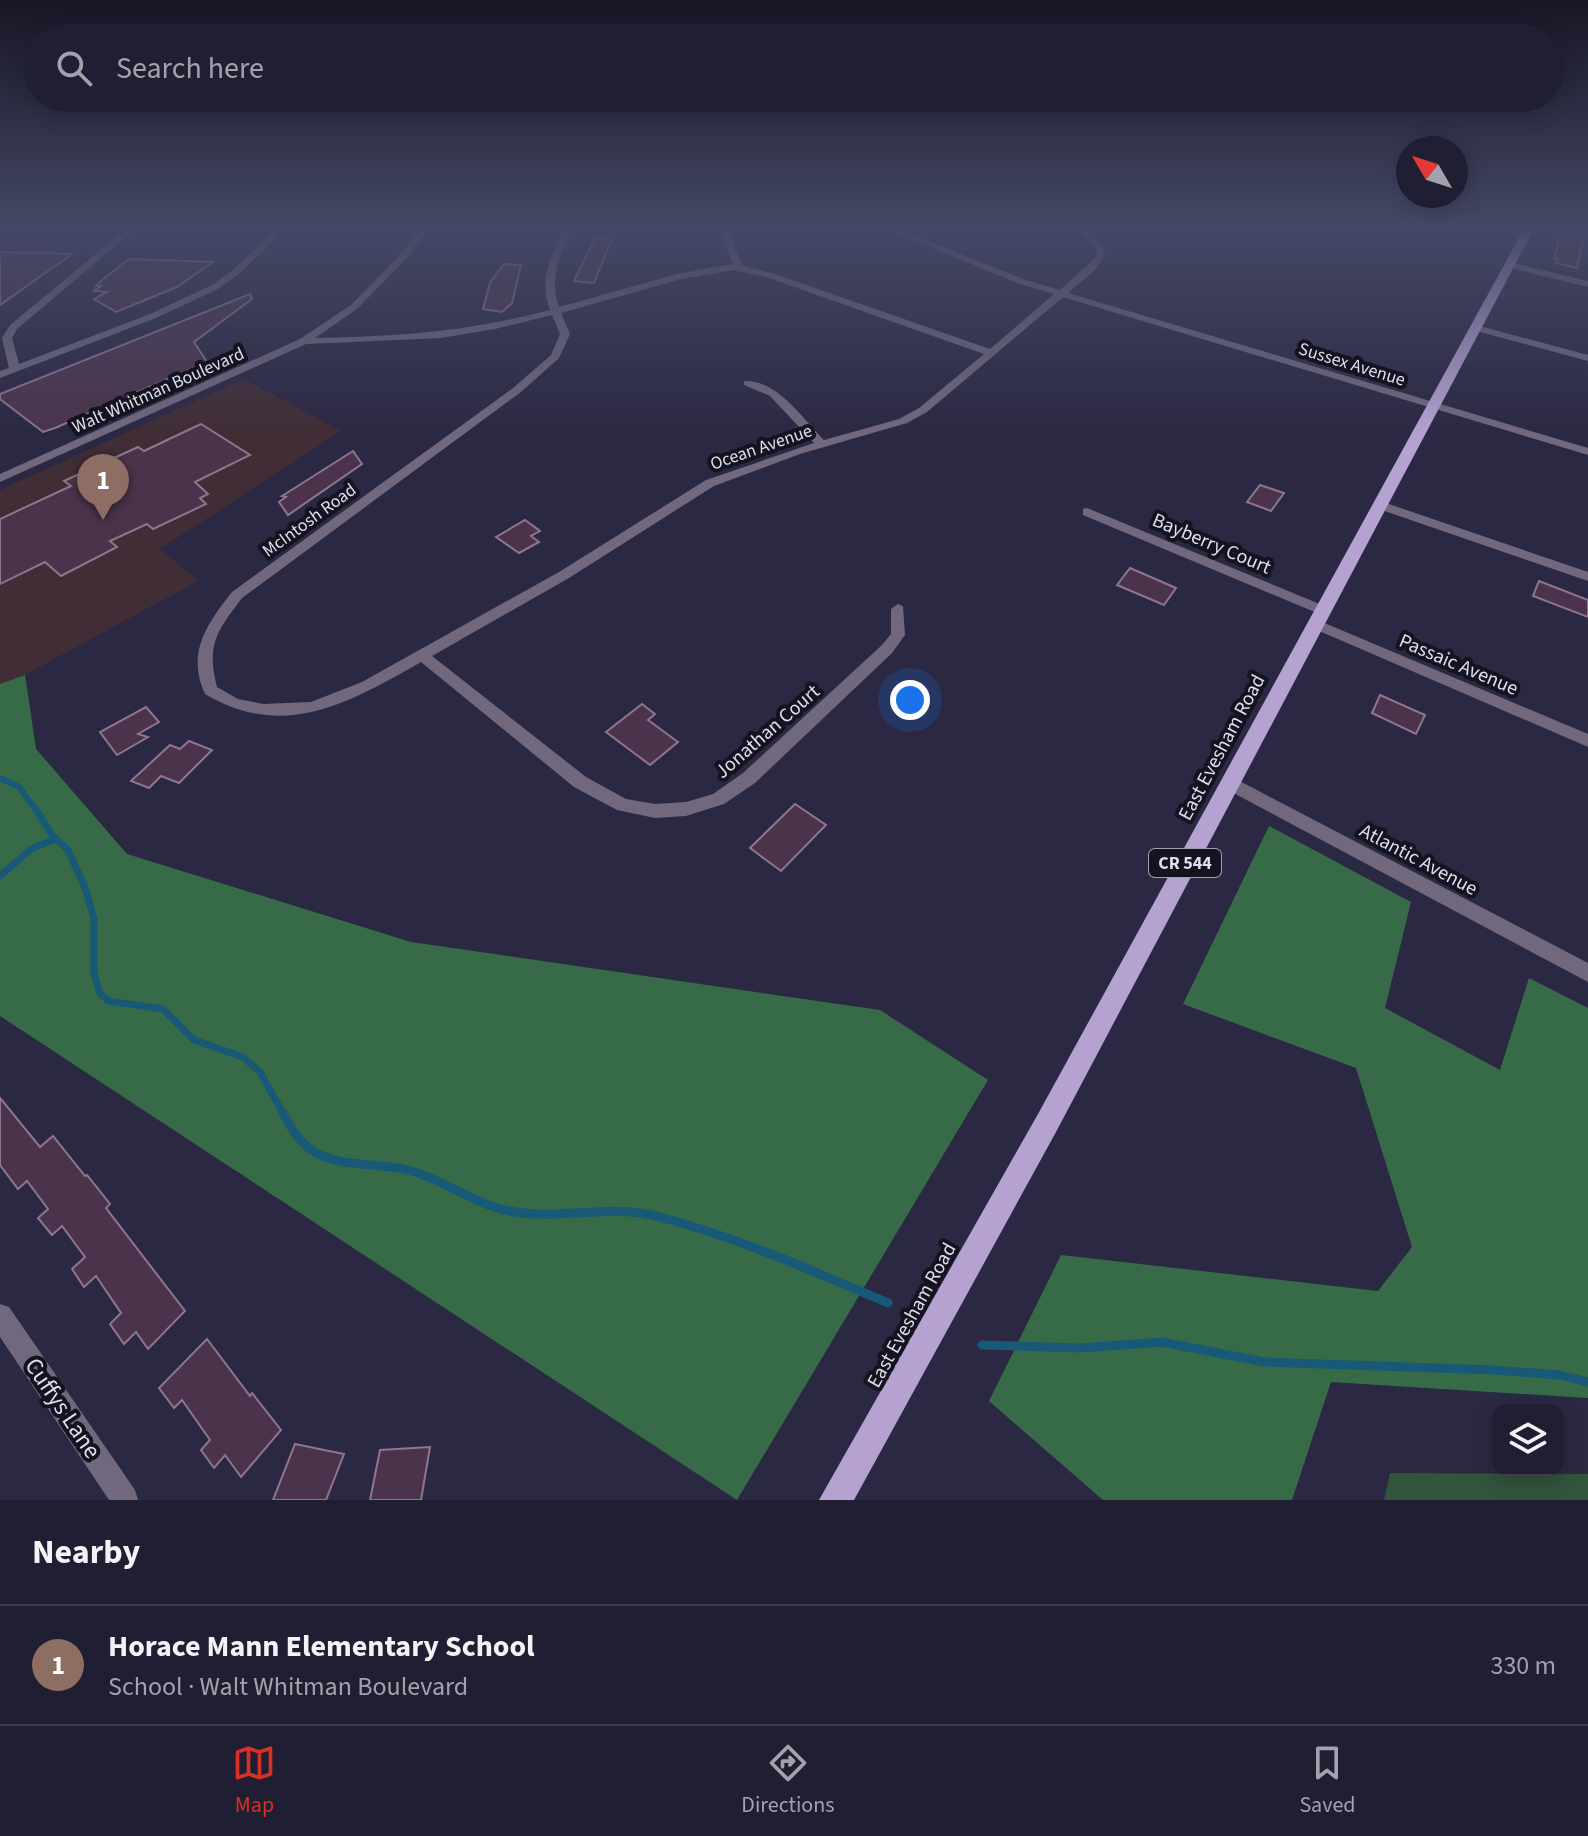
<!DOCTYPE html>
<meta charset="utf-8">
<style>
body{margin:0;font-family:"Source Sans 3",sans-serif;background:#2d2b3e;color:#f1f3f6}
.controls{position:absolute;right:24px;bottom:24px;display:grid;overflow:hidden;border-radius:16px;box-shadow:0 4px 20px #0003}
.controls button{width:72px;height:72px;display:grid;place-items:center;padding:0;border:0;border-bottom:2px solid #3d3c4d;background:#201e32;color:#f1f3f6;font:40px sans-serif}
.compass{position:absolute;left:1396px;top:136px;width:72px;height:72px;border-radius:50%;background:#201e32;box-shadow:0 4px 20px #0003;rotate:309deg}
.you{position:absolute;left:910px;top:700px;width:28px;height:28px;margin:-20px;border:6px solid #fff;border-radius:50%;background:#1a73e8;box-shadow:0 0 0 12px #1a73e833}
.badge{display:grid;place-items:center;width:52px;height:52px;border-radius:50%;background:#d93025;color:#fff;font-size:26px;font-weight:700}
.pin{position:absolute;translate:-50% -66px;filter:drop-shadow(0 2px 4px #0008)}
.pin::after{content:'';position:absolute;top:42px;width:28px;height:24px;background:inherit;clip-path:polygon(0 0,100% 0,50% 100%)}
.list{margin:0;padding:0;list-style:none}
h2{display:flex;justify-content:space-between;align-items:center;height:104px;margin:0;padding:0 32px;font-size:34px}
h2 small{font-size:26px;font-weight:400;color:#a2a2ac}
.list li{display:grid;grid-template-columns:52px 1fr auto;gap:24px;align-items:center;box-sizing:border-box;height:120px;padding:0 32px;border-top:2px solid #3d3c4d}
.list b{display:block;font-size:30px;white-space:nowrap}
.list p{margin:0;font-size:26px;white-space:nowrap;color:#a2a2ac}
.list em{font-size:26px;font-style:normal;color:#a2a2ac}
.icon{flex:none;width:44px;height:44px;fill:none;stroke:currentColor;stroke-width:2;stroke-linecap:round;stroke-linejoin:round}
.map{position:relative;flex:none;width:1588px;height:1500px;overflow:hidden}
.search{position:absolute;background:#201e32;box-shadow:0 4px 20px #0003;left:24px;right:24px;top:24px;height:88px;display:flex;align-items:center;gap:20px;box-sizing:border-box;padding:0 28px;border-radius:44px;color:#a2a2ac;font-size:30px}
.sheet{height:224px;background:#201e32}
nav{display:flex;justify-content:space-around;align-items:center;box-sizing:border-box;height:112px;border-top:2px solid #3d3c4d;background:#201e32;font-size:22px;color:#a2a2ac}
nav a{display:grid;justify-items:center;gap:4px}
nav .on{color:#d93025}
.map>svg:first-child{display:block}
</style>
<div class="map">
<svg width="1588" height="1500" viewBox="0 0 1588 1500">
<rect width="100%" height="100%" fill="#2b2843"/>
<!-- education -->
<polygon fill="#402d35" points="244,379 341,431 160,549 198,581 25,675 0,684 0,490"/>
<!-- green -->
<polygon fill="#32533c" points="1390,1473 1588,1474 1588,1500 1384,1500"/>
<!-- forest -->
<g fill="#376b47">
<polygon points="25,675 36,749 127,854 411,942 880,1010 988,1080 737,1500 0,1016 0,684"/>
<polygon points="1269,826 1411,902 1385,1008 1500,1070 1529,978 1588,1008 1588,1398 1331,1382 1292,1500 1103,1500 989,1401 1061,1255 1378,1291 1412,1247 1356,1068 1183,1004"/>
</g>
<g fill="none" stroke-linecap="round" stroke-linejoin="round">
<!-- stream-far2 -->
<polyline stroke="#175977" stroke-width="6" points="0,778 19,787 36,810"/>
<!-- stream-far1 -->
<g stroke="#175977" stroke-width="7">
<polyline points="35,808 53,836 68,850 86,890 94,919 94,974 100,993 108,1001 163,1009 194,1040 243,1057 260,1072 284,1115"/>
<polyline points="0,876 31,849 55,839"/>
</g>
<!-- stream -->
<g stroke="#175977" stroke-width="9">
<path d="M283,1113C292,1130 301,1145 318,1154C344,1167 380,1163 408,1170C443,1179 474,1204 509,1211C560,1221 611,1203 660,1217C739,1238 813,1271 888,1303"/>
<polyline points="982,1345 1080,1348 1162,1342 1264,1362 1495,1370 1559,1375 1588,1382"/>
</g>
</g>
<!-- building -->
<g fill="#4b344b" stroke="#8f758f" stroke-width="2">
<polygon points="1586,228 1577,268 1556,263 1557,258 1554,258 1559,239"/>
<polygon points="595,238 612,239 594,283 574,281"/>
<polygon points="0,252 72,254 0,305"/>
<polygon points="129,259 213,262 177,287 116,312 94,299 107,292 94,291 101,286 96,286 101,281"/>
<polygon points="504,264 521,265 512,303 502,312 483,309 490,283"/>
<polygon points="250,294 252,299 194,342 207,362 55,428 43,432 0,399 0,394"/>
<polygon points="201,424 250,455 195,482 208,494 200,498 206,504 153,529 147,524 110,541 117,547 61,576 45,562 0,584 0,519 71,486 64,481 138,447 144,451"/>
<polygon points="353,451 362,464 288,515 279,502 286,497 282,496"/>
<polygon points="1260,485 1284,493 1271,511 1247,502"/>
<polygon points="525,520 540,531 531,536 539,542 519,553 496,537"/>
<polygon points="1130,568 1176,588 1164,605 1117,585"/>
<polygon points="1539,581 1588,600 1588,617 1533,596"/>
<polygon points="1380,695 1425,715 1416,734 1372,713"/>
<polygon points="642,704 655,714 648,720 678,742 650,765 606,732"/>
<polygon points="146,707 159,722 138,734 148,737 117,755 100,732"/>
<polygon points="189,741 212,750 179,783 161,776 149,788 131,781 170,745 180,749"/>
<polygon points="795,804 826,825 781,871 750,848"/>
<polygon points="0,1098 40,1147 53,1136 85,1176 87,1175 110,1204 106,1208 185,1311 148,1349 136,1332 124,1344 110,1324 121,1313 96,1276 84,1287 72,1269 85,1257 62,1226 52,1235 38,1218 48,1209 27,1181 18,1189 0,1165"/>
<polygon points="207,1339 250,1396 252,1393 281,1430 241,1477 225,1455 214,1468 201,1450 210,1440 182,1400 174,1408 159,1388"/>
<polygon points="295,1444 344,1454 326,1500 273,1500"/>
<polygon points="430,1447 421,1500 370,1500 380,1450"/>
</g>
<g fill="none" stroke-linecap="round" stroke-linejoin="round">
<!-- street -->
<g fill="#71687e" fill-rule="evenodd">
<polygon points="131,225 140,225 17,329 12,338 19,364 150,314 212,285 233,270 280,225 289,225 239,274 218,289 156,318 0,378 0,371 9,368 2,338 10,325"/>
<path d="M423,225H431L406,259L357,309L315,338C395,337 473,331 550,310C538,278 552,254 566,225H574C561,253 548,277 559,307L681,273L733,264L717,225H725L743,266L772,273L990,349L1054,294L1020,284L877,225H888L1026,280L1060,290L1096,257L1097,250L1077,225H1085L1105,250C1103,268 1081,281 1068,293L1588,448V455L1063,297L927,412L907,423L800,454L714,486L569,578L432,656L586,777L626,799L655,804L686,802L713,794L743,773L882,645L891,634V609L898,604L903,606L905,635L892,653L755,783L724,804L686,816L655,818L617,810L574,787L421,662C349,703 284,741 205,694C186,653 207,624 232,592L513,388L551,355L560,334L552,315L495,329L441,338L306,344L0,482V474L300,339L351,305L400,255ZM734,270L766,277L984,354L919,408L899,419L824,440C803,419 777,379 744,381V385L770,396L814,443L706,480L559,572L362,682L311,702L263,704L238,699L217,687C206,645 217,631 242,598L521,392L559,358L570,334L561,313L681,279Z"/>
<polygon points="1509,262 1588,281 1588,287 1506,267 1506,263"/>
<polygon points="1476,325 1588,355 1588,361 1473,330 1471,328"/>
<polygon points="1380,501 1588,572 1588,581 1376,508 1374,505"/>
<polygon points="1087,508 1327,607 1329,610 1327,613 1317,613 1083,515 1083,509"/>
<polygon points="1315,619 1588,734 1588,747 1310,627 1308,624"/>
<polygon points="1230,776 1588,963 1588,982 1224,788 1222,783 1224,778"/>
<polygon points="0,1304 9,1307 135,1490 138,1500 109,1500 0,1337"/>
</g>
<!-- primary -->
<polygon fill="#b5a2d1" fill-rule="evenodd" points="1526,225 1536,225 1056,1132 854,1500 819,1500 1038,1114"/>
</g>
<!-- sky -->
<linearGradient id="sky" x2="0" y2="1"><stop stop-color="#181625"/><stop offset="0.52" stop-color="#444866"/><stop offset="1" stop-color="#444866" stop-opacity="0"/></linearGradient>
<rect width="1588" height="435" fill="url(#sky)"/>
<g text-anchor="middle" stroke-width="8" stroke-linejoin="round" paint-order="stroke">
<!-- far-street labels -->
<g font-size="18" fill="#dfdef0" stroke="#14131f">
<text transform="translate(1352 364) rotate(17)" y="6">Sussex Avenue</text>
<text transform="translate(158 390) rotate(-24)" y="6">Walt Whitman Boulevard</text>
<text transform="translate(761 447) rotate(-19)" y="6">Ocean Avenue</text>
<text transform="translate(309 520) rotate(-36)" y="6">McIntosh Road</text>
</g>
<!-- shield labels -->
<rect fill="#14131f" stroke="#a2a1b1" stroke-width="2" x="1149" y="849" width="72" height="28" rx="6"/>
<g font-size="18" font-weight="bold" fill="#dfdef0">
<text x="1185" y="869">CR 544</text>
</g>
<!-- street labels -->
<g font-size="20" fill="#dfdef0" stroke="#14131f">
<text transform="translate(1212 543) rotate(23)" y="7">Bayberry Court</text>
<text transform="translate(1459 664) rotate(23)" y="7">Passaic Avenue</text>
<text transform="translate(767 731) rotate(-41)" y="7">Jonathan Court</text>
<text transform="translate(1221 747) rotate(-62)" y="7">East Evesham Road</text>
<text transform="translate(1419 859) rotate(28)" y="7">Atlantic Avenue</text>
<text transform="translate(911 1315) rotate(-61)" y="7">East Evesham Road</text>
</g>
<!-- near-street labels -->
<g font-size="24" fill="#dfdef0" stroke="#14131f">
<text transform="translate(63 1408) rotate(56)" y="8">Cuffys Lane</text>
</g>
</g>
</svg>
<div class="controls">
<button><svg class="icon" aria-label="layers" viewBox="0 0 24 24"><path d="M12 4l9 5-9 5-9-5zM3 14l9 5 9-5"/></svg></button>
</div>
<svg class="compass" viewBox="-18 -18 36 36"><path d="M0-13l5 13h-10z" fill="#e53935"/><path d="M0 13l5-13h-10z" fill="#a2a2ac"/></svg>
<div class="you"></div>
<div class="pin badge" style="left:103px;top:520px;background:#8d6e63">1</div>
<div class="search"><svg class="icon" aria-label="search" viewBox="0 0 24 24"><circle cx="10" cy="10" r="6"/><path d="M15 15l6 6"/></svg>Search here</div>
</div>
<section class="sheet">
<h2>Nearby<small></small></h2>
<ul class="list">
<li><span class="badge" style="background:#8d6e63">1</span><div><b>Horace Mann Elementary School</b><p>School · Walt Whitman Boulevard</p></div><em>330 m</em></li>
</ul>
</section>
<nav>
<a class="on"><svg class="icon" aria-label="map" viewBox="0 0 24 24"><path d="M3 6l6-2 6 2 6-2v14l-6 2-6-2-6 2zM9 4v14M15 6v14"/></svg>Map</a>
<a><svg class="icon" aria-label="directions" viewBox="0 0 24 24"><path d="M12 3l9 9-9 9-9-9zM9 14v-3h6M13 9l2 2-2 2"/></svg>Directions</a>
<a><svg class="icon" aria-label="saved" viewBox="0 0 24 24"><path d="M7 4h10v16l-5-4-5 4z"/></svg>Saved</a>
</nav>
